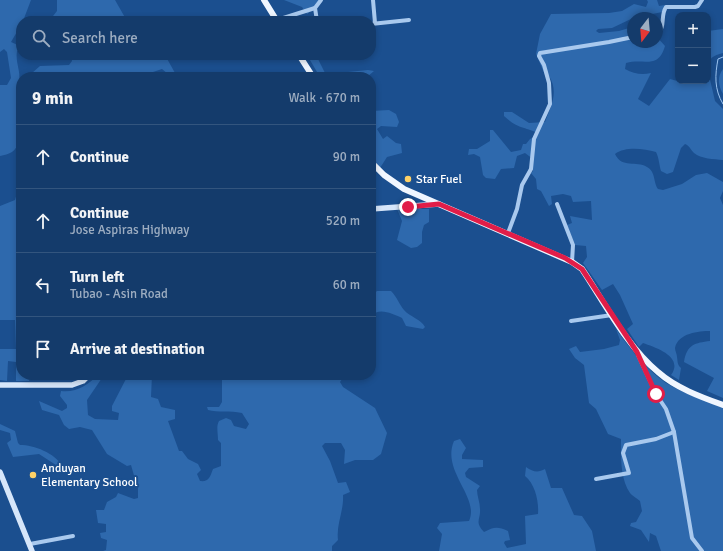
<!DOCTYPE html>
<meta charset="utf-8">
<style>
body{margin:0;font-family:Signika,sans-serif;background:#1d4271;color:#f1f3f6}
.controls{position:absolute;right:12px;top:12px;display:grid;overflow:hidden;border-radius:8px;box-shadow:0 2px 6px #0003}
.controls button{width:36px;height:36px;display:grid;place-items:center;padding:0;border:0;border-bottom:1px solid #33557e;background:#143b6b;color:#f1f3f6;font:20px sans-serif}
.compass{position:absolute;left:627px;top:12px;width:36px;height:36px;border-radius:50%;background:#143b6b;box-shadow:0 2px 6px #0003;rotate:196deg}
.stop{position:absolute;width:12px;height:12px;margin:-9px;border:3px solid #e11d48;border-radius:50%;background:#fff}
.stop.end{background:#e11d48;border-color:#fff;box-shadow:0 1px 4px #0008}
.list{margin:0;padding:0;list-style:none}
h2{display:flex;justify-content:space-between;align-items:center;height:52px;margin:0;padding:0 16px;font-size:17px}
h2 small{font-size:13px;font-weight:400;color:#9dadc1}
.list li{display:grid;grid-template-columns:26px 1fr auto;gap:12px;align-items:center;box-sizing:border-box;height:64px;padding:0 16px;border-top:1px solid #33557e}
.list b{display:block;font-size:15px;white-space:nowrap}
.list p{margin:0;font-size:13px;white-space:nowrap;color:#9dadc1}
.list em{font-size:13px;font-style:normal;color:#9dadc1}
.icon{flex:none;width:22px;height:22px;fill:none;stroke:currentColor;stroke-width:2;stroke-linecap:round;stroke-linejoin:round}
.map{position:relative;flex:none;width:723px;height:551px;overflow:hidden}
.search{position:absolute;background:#143b6b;box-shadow:0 2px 6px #0003;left:16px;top:16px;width:360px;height:44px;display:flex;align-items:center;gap:10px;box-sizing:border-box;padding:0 14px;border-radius:16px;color:#9dadc1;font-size:15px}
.panel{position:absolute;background:#143b6b;box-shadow:0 2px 6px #0003;left:16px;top:72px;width:360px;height:308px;border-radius:16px}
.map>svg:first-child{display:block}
</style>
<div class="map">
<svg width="723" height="551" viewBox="0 0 723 551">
<rect width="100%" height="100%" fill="#1b4f8f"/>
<!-- green -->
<g fill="#2e69ad">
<path d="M0,0H31L23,21H21V25L11,42L20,46L21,48L17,51C15,62 21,71 19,82H21C21,97 26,144 12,152C9,154 4,155 0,156V85H7L11,78L7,52L4,49L0,52Z"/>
<polygon points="57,0 115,0 127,21 49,21 57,11"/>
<polygon points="284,0 323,0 319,5 307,14 302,7"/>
<path d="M647,0H657L659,6L665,5L667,11L633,18L612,28L598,29L596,31L599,33L619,31L629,28L632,34L630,40L633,44L643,45V42H657V37L665,46C658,70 644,58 626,63L625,69C634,74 642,75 651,73L638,99L649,106L670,79L681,82L708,81V71L715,101L723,109V160C714,159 701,159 694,153C690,149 690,146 685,144L681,148L673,172L667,174L661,171C659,164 659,158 656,152C644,149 626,146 615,154C622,169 636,160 647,167C656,172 653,182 658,189L663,190L682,184L696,175L707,173L723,182V191L720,198L723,205V398L707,391L714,378L684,362C687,344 695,343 710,341V331C699,331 678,333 675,348C675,351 677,354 677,357C678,363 677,364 681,368L679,380L671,375C684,357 657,348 643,343L639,347L627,329L633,324L620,295L613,284L602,290L583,263L587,257L586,246L575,245L567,225L572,223L570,216L592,220L591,201L573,202L571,196L563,194L551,196L552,204L549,206L541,191L537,189L536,179L531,173L533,171V159L525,153L517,156L514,168L501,169L495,179L486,178L483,175L480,157L474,154L468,155L469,149H477L490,141V130H493L511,152L521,150L523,144H526L530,139L538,135V133C522,126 518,129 504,116V112H512L529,123L545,122C551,106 559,92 549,76L545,75L536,54L540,34L551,14L609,13L622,11L634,4L646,7L648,2Z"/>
<path d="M723,29V53C713,56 709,57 708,68V31Z"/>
<path d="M71,55H136L137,59C147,62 155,55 165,55L175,73L168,74L162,69L153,72L152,77H31L32,73L40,66L69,65L72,61Z"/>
<polygon points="307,55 316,55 327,77 320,77"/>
<path d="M723,69V94C718,85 717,77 723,69Z"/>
<polygon points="368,70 374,71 367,77 346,77 348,72"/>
<polygon points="389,110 396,114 399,122 397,127 381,126 377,129 383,139 387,136 396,143 401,144 402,153 387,157 380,168 371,156 371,111"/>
<polygon points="21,179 21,375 28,375 30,378 29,381 16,381 16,362 8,361 7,381 0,380 0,349 16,349 15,320 0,320 0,206 15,200"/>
<polygon points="397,209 429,209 429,222 424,225 422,232 422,243 417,247 411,248 397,240 402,221"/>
<path d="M377,291H391C397,297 399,304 404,310C410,317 421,319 425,327L423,329L406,326L402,318C392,314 380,307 371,316V296Z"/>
<path d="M616,329C630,349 646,369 666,383C682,393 706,400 723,408V551H661L656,536L650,533L649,542L641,530L630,526L631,523L636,522L642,511L640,501C637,498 632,496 630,493C620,478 621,457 621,439L608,434L596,409L589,403L584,365L575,358L569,349L576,346L580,352L604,349L619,345L620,340Z"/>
<path d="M98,375H104L87,400L88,415L95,419L118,420L119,413L112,411V406L128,375H152L151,397L158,399L161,407L175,410V419L168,421L179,451H182L188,459L198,464L201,470L197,474L200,481C209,482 210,477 213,469L221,466V443L218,440C218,433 216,426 219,421L226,418L231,420L234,426L246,429L249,424L242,413C230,410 218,413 208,410L207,407H219L222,402V377L204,375H345L340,382L343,387L375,408L387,433L381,454L373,460H355L344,464L345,450L341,443H325L322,446L330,461L338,483L346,482L350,492L343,495C344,511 336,524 338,540L332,546V551H103L106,550L107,540L101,538L100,533L106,532V524L98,523L96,510H104L107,502L116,497L118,493L134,499L138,498V487L130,485L135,479L131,465L127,466L107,454L92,430L80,427L69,429L64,425L59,415L42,410L39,401L62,411L67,408V405L60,396L61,391C76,393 88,385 98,375Z"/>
<path d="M0,424L15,431L18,443L20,445C34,445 55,453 62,466L59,467L39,454L13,457L7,443L11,440L10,433L0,430Z"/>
<path d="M460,439L466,448L462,455V459L483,460V467L469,468L465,473L466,477L480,486L477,490C477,496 480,502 480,509C481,519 474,522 484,532C494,527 497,526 508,531L510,540L505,541L504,543L507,548L526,544L525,516L538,514C539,501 535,484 525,476L526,467C533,472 538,473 545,469L551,488H562L574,515L582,516L592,531L596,551H439L442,534L437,528L440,523L469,521C480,497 441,471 454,441Z"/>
</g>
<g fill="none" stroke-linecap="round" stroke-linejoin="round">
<!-- stream -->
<path stroke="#9cc4f0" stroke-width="1" d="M723,57L718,59C715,75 714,89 723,104"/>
<!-- minor -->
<g stroke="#a9c9ee" stroke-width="4">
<polyline points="373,0 375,23"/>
<polyline points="277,20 315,8"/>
<polyline points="317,21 315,8 321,0"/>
<polyline points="371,24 409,20"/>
<path d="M657,34C666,27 660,16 666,7H695L698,6L702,0"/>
<polyline points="557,204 573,245 572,262"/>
<polyline points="508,233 517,209 522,185 531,169 534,139 550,104 549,83 544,65 539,56 540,53 609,42 633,37"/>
<polyline points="571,321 612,315"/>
<polyline points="638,355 656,394 666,409 674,432 692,538 702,551"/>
<polyline points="596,479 629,473 623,453 626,445 656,439 674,432"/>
<polyline points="30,544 73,536"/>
</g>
<!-- secondary -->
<g stroke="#d6e6fa" stroke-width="5.5">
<polyline points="371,209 439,204"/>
<polyline points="0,385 72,385 83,381 89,375"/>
<polyline points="0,472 32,551"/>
</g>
<!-- primary -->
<g stroke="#f0f6ff" stroke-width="6">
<polyline points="264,0 277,21"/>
<polyline points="299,55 313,77"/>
<path d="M371,162L384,175L404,189L572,262L582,269C604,302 628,348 658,372C676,388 701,397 723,405"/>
</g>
</g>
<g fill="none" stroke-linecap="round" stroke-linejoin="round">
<!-- route -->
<polyline stroke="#e11d48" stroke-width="5" points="408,207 439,204 565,258 582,269 637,352 656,394"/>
</g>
<!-- markers -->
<g fill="#ffd166" stroke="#1b4f8f" stroke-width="1.5">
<circle cx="408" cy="179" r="4"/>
<circle cx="33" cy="475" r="4"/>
</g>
<g text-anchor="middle" stroke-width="4" stroke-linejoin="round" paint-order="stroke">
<!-- poi labels -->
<g font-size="12" fill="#fff" stroke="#1b4f8f" text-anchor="start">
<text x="416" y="183">Star Fuel</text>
<text x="41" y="472">Anduyan<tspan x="41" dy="14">Elementary School</tspan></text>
</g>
</g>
</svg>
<div class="controls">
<button>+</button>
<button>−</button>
</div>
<svg class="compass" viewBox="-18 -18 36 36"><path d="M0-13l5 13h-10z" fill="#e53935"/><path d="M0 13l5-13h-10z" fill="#9dadc1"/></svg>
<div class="stop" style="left:656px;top:394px"></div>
<div class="stop end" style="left:408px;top:207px"></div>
<div class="search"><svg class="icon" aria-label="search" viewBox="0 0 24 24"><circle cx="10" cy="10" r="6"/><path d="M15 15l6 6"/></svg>Search here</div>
<section class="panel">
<h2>9 min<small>Walk · 670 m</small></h2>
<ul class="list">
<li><svg class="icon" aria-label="ahead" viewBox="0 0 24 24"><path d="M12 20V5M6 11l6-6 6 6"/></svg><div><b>Continue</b></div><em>90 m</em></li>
<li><svg class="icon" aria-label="ahead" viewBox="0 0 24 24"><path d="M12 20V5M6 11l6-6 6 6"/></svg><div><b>Continue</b><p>Jose Aspiras Highway</p></div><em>520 m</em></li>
<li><svg class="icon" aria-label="left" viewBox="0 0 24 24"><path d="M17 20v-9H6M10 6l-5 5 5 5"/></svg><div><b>Turn left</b><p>Tubao - Asin Road</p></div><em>60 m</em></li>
<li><svg class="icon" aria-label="arrive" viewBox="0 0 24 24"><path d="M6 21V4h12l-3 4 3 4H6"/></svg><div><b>Arrive at destination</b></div></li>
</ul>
</section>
</div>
